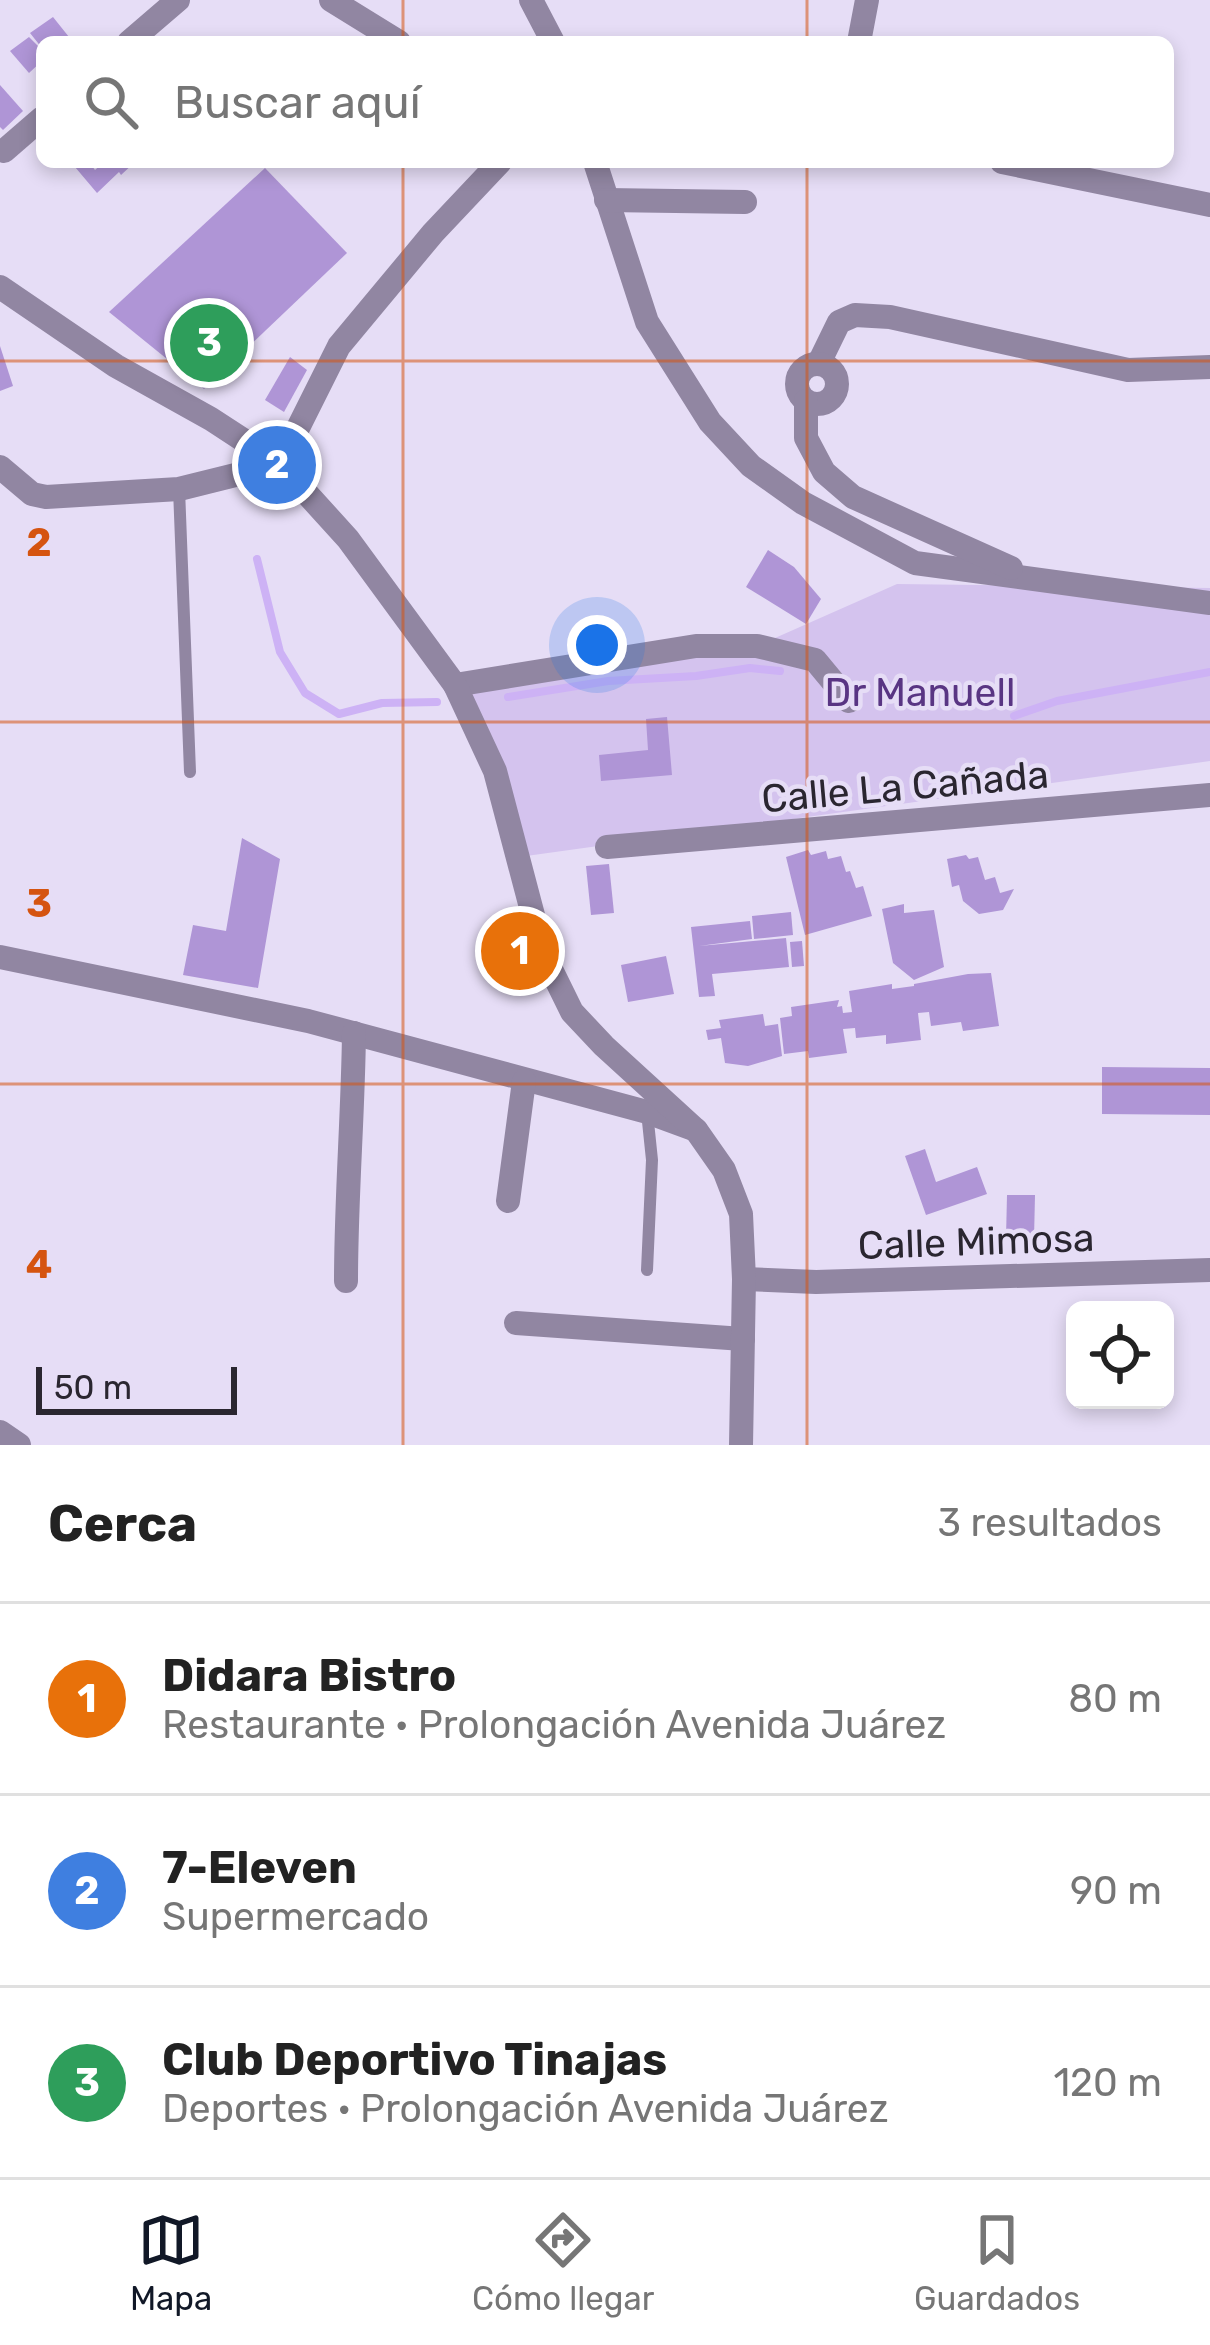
<!DOCTYPE html>
<html lang="es">
<meta charset="utf-8">
<style>
body{margin:0;font-family:Rubik,sans-serif;background:#f2f2f2;color:#222}
.controls{position:absolute;right:36px;bottom:36px;display:grid;overflow:hidden;border-radius:18px;box-shadow:0 6px 18px #0003}
.controls button{width:108px;height:108px;display:grid;place-items:center;padding:0;border:0;border-bottom:3px solid #e0e0e0;background:#fff;color:#222;font:60px sans-serif}
.scale{position:absolute;left:36px;bottom:30px;width:201px;box-sizing:border-box;padding-left:12px;border:6px solid #2a2630;border-top:0;font-size:33px;line-height:42px;white-space:nowrap;color:#2a2630;-webkit-text-stroke:9px #e6ddf6;paint-order:stroke}
.you{position:absolute;left:597px;top:645px;width:42px;height:42px;margin:-30px;border:9px solid #fff;border-radius:50%;background:#1a73e8;box-shadow:0 0 0 18px #1a73e833}
.badge{display:grid;place-items:center;width:78px;height:78px;border-radius:50%;background:#111827;color:#fff;font-size:39px;font-weight:700}
.pin{position:absolute;translate:-50% -50%;border:6px solid #fff;box-shadow:0 3px 12px #0006}
.list{margin:0;padding:0;list-style:none}
h2{display:flex;justify-content:space-between;align-items:center;height:156px;margin:0;padding:0 48px;font-size:51px}
h2 small{font-size:39px;font-weight:400;color:#767676}
.list li{display:grid;grid-template-columns:78px 1fr auto;gap:36px;align-items:center;box-sizing:border-box;height:192px;padding:0 48px;border-top:3px solid #e0e0e0}
.list b{display:block;font-size:45px;white-space:nowrap}
.list p{margin:0;font-size:39px;white-space:nowrap;color:#767676}
.list em{font-size:39px;font-style:normal;color:#767676}
.icon{flex:none;width:66px;height:66px;fill:none;stroke:currentColor;stroke-width:2;stroke-linecap:round;stroke-linejoin:round}
.map{position:relative;flex:none;width:1210px;height:1445px;overflow:hidden}
.search{position:absolute;background:#fff;box-shadow:0 6px 18px #0003;left:36px;right:36px;top:36px;height:132px;display:flex;align-items:center;gap:30px;box-sizing:border-box;padding:0 42px;border-radius:18px;color:#767676;font-size:45px}
.sheet{height:732px;background:#fff}
nav{display:flex;justify-content:space-around;align-items:center;box-sizing:border-box;height:168px;border-top:3px solid #e0e0e0;background:#fff;font-size:33px;color:#767676}
nav a{display:grid;justify-items:center;gap:6px}
nav .on{color:#111827}
.map>svg:first-child{display:block}
</style>
<div class="map">
<svg width="1210" height="1445" viewBox="0 0 1210 1445">
<rect width="100%" height="100%" fill="#e6ddf6"/>
<!-- green -->
<polygon fill="#d4c3ee" points="897,584 1210,588 1210,761 519,857 456,685 757,646"/>
<g fill="none" stroke-linecap="round" stroke-linejoin="round">
<!-- stream -->
<g stroke="#cdb2f5" stroke-width="8">
<polyline points="257,559 280,652 305,693 339,714 382,703 437,702"/>
<polyline points="508,697 608,681 696,676 750,668 780,671"/>
<polyline points="1014,716 1057,701 1210,672"/>
</g>
</g>
<!-- building -->
<g fill="#af95d6">
<polygon points="53,17 73,42 42,42 42,48 30,33"/>
<polygon points="29,37 42,50 42,61 29,73 10,51"/>
<polygon points="0,85 23,111 3,130 0,127"/>
<polygon points="81,162 89,162 95,170 104,162 135,162 121,175 119,172 97,193 75,167"/>
<polygon points="265,168 347,253 204,389 109,312"/>
<polygon points="0,346 13,386 0,391"/>
<polygon points="290,357 307,370 284,412 265,400"/>
<polygon points="768,550 794,567 821,599 806,624 746,587"/>
<polygon points="667,717 672,775 601,781 599,755 648,750 646,719"/>
<polygon points="242,838 280,859 258,988 183,975 193,925 226,931"/>
<polygon points="808,850 811,855 826,851 828,859 841,856 846,872 850,871 856,888 863,886 872,916 805,935 786,857"/>
<polygon points="966,855 969,859 978,857 985,880 995,877 1000,893 1014,889 1003,910 979,914 963,901 959,885 952,887 947,859"/>
<polygon points="609,864 614,913 591,915 586,866"/>
<polygon points="904,904 904,913 934,910 944,967 914,980 893,963 882,909"/>
<polygon points="791,912 793,935 754,939 752,916"/>
<polygon points="750,921 752,939 699,946 786,938 789,967 712,974 715,996 699,997 691,927"/>
<polygon points="802,941 804,966 792,967 790,942"/>
<polygon points="666,956 674,994 628,1002 621,965"/>
<polygon points="991,973 999,1026 963,1031 961,1022 931,1026 929,1012 918,1013 921,1040 886,1044 886,1035 856,1038 855,1028 843,1029 847,1053 809,1058 808,1051 784,1054 780,1018 792,1016 791,1007 839,1000 837,1007 842,1006 843,1013 852,1012 849,991 892,984 892,989 914,986 914,984 968,974"/>
<polygon points="763,1014 765,1026 778,1024 782,1056 748,1066 725,1063 721,1038 708,1040 706,1030 721,1028 719,1020"/>
<polygon points="1102,1067 1210,1068 1210,1115 1102,1114"/>
<polygon points="925,1149 936,1182 977,1167 987,1194 926,1215 905,1156"/>
<polygon points="1007,1195 1035,1195 1034,1239 1006,1238"/>
</g>
<g fill="none" stroke-linecap="round" stroke-linejoin="round">
<!-- service -->
<g stroke="#9186a2" stroke-width="12">
<polyline points="179,489 190,772"/>
<polyline points="647,1112 652,1160 647,1270"/>
</g>
<!-- minor -->
<g stroke="#9186a2" stroke-width="24">
<polyline points="331,0 399,42"/>
<polyline points="531,0 553,42"/>
<polyline points="129,42 178,0"/>
<polyline points="859,42 867,0"/>
<polyline points="4,151 42,118"/>
<polyline points="595,162 647,322 710,422 751,466 803,503 915,563 1210,603"/>
<polyline points="1002,162 1210,205"/>
<polyline points="606,200 745,202"/>
<polyline points="819,363 839,322 855,315 890,317 1128,370 1210,367"/>
<circle cx="817" cy="384" r="20"/>
<polyline points="806,401 806,438 824,472 853,497 1011,568"/>
<polyline points="0,467 32,494 46,497 179,489 280,464 339,346 433,233 500,162"/>
<polyline points="455,685 696,646 757,646 815,660 849,701"/>
<polyline points="607,847 1210,795"/>
<polyline points="0,957 308,1021 647,1112 696,1130"/>
<polyline points="508,1201 524,1081"/>
<polyline points="744,1279 816,1282 1210,1270"/>
<path d="M346,1281C346,1198 353,1116 354,1033"/>
<polyline points="516,1323 743,1339"/>
<polyline points="0,1432 19,1445"/>
</g>
<!-- tertiary -->
<polyline stroke="#9186a2" stroke-width="24" points="0,287 116,366 211,419 280,464 348,539 455,685 495,771 543,953 572,1012 604,1046 696,1130 724,1170 741,1214 744,1279 741,1445"/>
</g>
<!-- grid -->
<path fill="none" stroke="#d55410" stroke-width="3" stroke-opacity="0.55" d="M403,0V42M807,0V42M403,162V1445M807,162V1445M0,361H1210M0,722H1210M0,1084H1210"/>
<g text-anchor="middle" stroke-width="9" stroke-linejoin="round" paint-order="stroke">
<!-- park labels -->
<g font-size="39" fill="#593583" stroke="#e6ddf6">
<text x="920" y="706">Dr Manuell</text>
</g>
<!-- street labels -->
<g font-size="39" fill="#2a2630" stroke="#e6ddf6">
<text transform="translate(905 786) rotate(-5)" y="14">Calle La Cañada</text>
<text transform="translate(976 1241) rotate(-2)" y="14">Calle Mimosa</text>
</g>
</g>
<g font-size="39" text-anchor="middle" font-weight="bold" fill="#d55410" stroke="#e6ddf6" stroke-width="9" stroke-linejoin="round" paint-order="stroke">
<text x="39" y="556">2</text>
<text x="39" y="917">3</text>
<text x="39" y="1278">4</text>
</g>
</svg>
<div class="controls">
<button><svg class="icon" aria-label="locate" viewBox="0 0 24 24"><circle cx="12" cy="12" r="6"/><path d="M12 2v4M12 18v4M2 12h4M18 12h4"/></svg></button>
</div>
<div class="scale">50 m</div>
<div class="you"></div>
<div class="pin badge" style="left:520px;top:951px;background:#e8710a">1</div>
<div class="pin badge" style="left:277px;top:465px;background:#3f7fe0">2</div>
<div class="pin badge" style="left:209px;top:343px;background:#2e9e5b">3</div>
<div class="search"><svg class="icon" aria-label="search" viewBox="0 0 24 24"><circle cx="10" cy="10" r="6"/><path d="M15 15l6 6"/></svg>Buscar aquí</div>
</div>
<section class="sheet">
<h2>Cerca<small>3 resultados</small></h2>
<ul class="list">
<li><span class="badge" style="background:#e8710a">1</span><div><b>Didara Bistro</b><p>Restaurante · Prolongación Avenida Juárez</p></div><em>80 m</em></li>
<li><span class="badge" style="background:#3f7fe0">2</span><div><b>7-Eleven</b><p>Supermercado</p></div><em>90 m</em></li>
<li><span class="badge" style="background:#2e9e5b">3</span><div><b>Club Deportivo Tinajas</b><p>Deportes · Prolongación Avenida Juárez</p></div><em>120 m</em></li>
</ul>
</section>
<nav>
<a class="on"><svg class="icon" aria-label="map" viewBox="0 0 24 24"><path d="M3 6l6-2 6 2 6-2v14l-6 2-6-2-6 2zM9 4v14M15 6v14"/></svg>Mapa</a>
<a><svg class="icon" aria-label="directions" viewBox="0 0 24 24"><path d="M12 3l9 9-9 9-9-9zM9 14v-3h6M13 9l2 2-2 2"/></svg>Cómo llegar</a>
<a><svg class="icon" aria-label="saved" viewBox="0 0 24 24"><path d="M7 4h10v16l-5-4-5 4z"/></svg>Guardados</a>
</nav>
